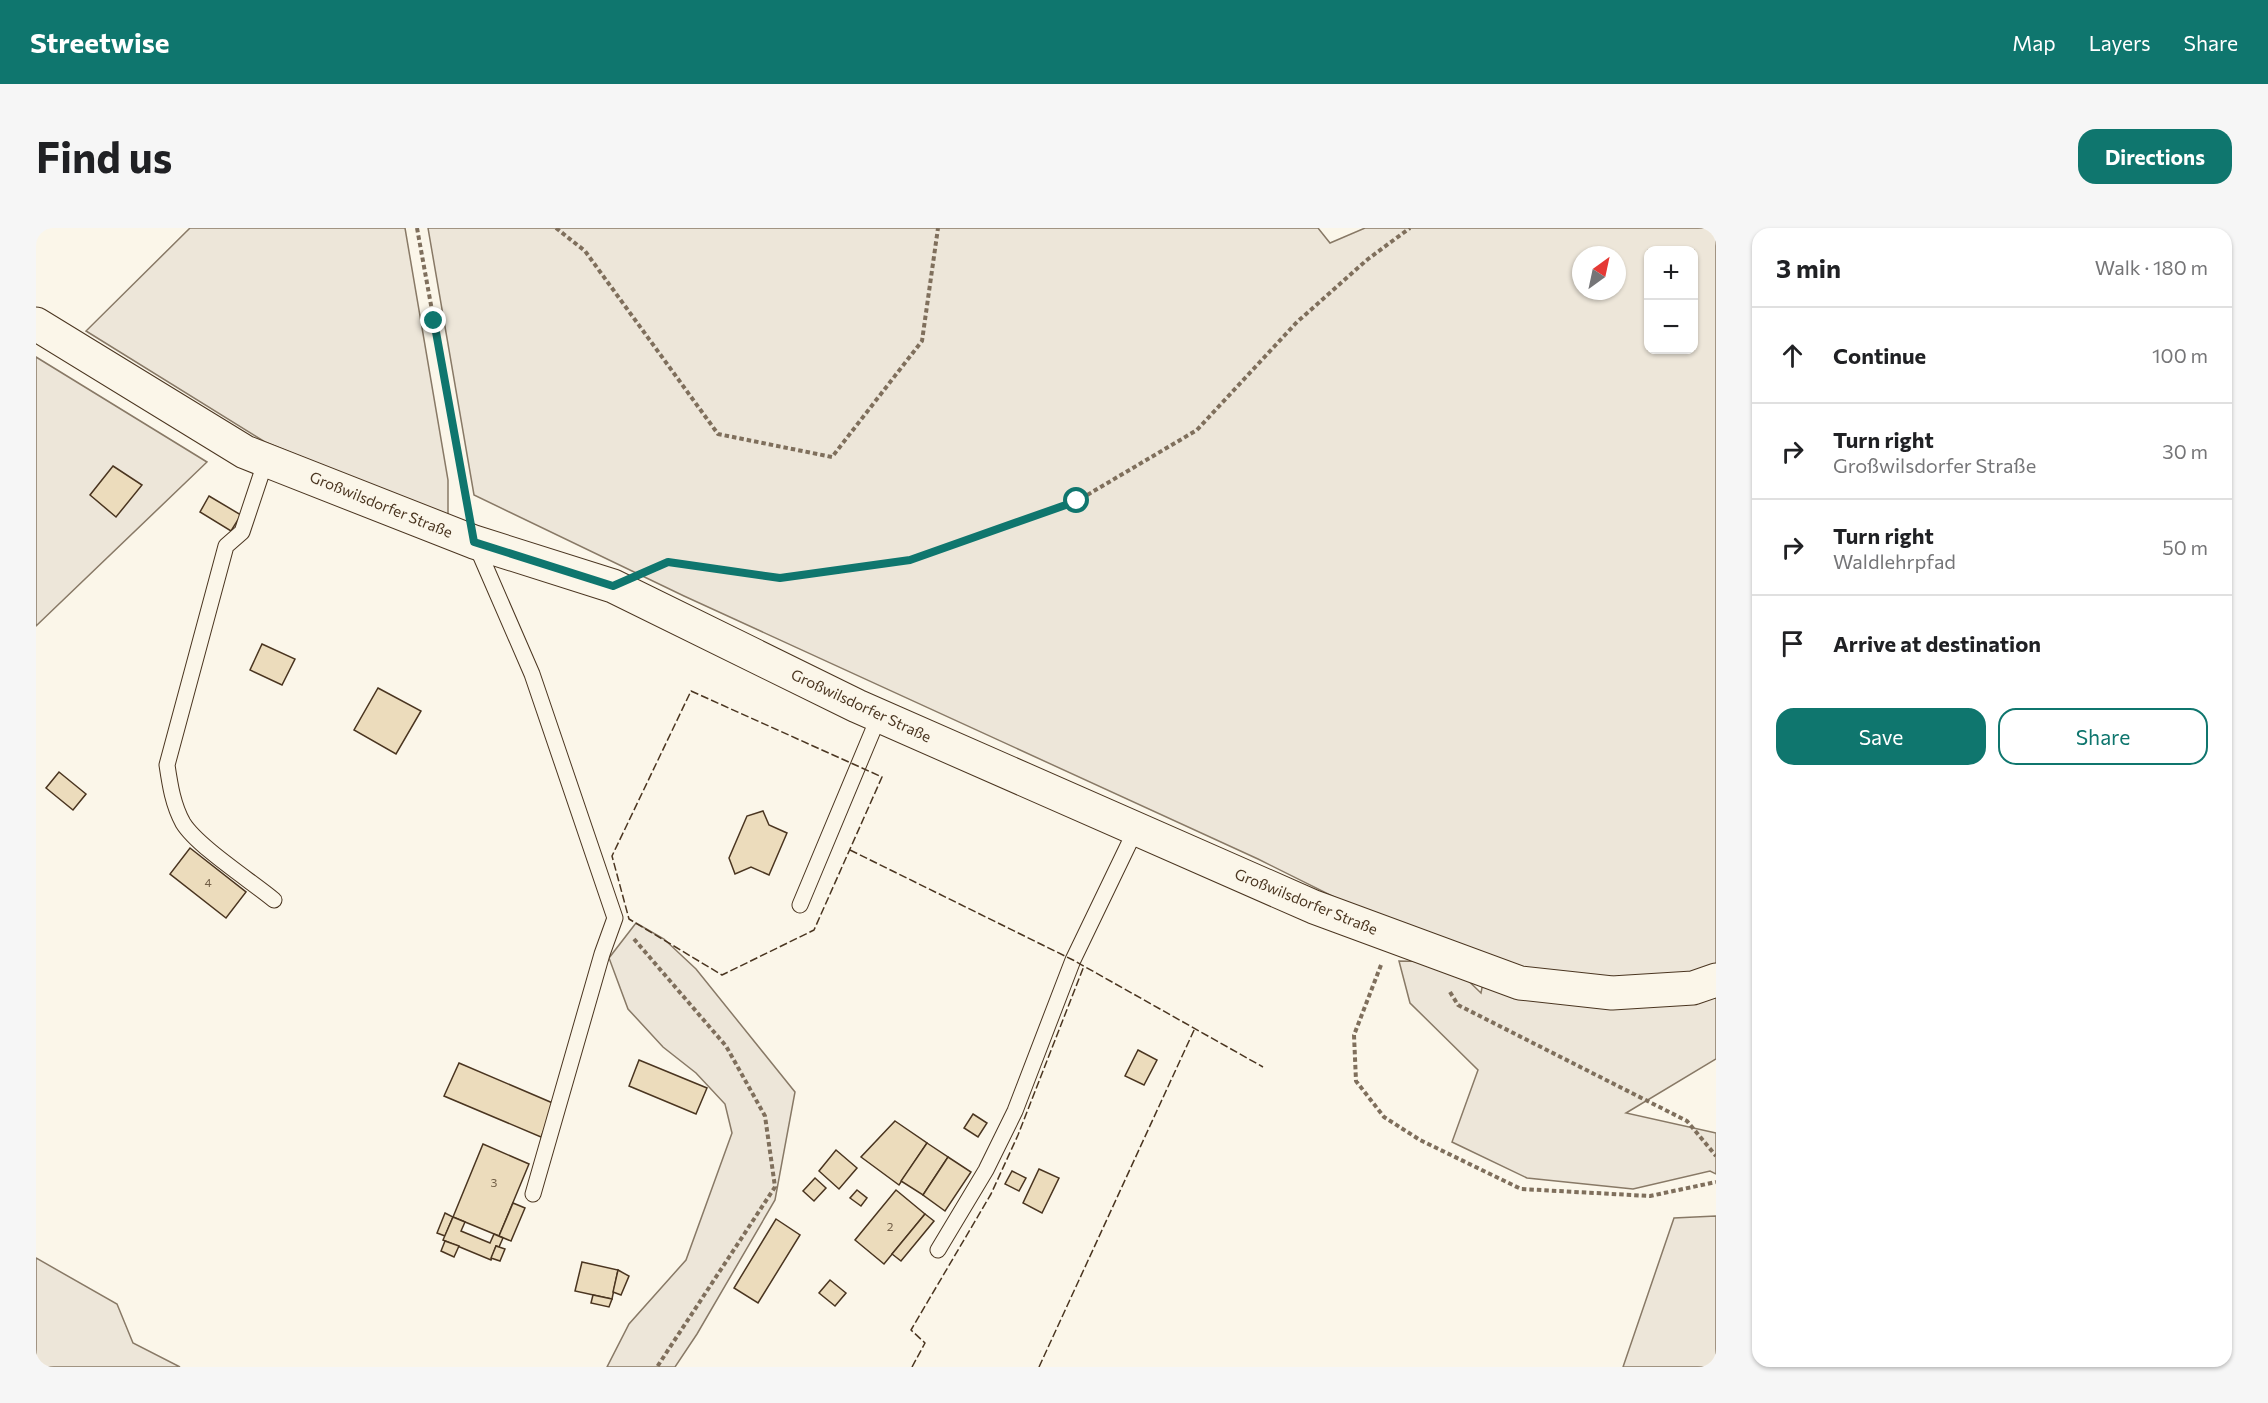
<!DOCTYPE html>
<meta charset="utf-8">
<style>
body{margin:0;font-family:Commissioner,sans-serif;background:#f6f6f6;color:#202124}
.controls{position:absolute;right:18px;top:18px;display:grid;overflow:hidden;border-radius:12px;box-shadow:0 2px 4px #0004}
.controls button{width:54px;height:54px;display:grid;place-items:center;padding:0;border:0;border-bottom:2px solid #e0e0e0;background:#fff;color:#202124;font:30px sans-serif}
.compass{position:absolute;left:1536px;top:18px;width:54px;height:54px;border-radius:50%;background:#fff;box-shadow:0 2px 4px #0004;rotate:33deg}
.stop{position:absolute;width:18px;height:18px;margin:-14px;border:4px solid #0f766e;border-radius:50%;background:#fff}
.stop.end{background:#0f766e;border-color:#fff;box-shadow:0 2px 6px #0008}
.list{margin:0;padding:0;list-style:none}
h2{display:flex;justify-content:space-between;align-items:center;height:78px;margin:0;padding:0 24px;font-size:26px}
h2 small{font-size:20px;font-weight:400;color:#757577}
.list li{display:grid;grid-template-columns:39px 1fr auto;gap:18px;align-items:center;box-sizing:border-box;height:96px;padding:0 24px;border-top:2px solid #e0e0e0}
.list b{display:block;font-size:22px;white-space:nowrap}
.list p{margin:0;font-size:20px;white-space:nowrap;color:#757577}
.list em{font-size:20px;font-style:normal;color:#757577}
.actions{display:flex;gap:12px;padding:18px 24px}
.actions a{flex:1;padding:14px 0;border:2px solid #0f766e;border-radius:18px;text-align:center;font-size:21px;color:#0f766e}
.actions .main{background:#0f766e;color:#fff}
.icon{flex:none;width:33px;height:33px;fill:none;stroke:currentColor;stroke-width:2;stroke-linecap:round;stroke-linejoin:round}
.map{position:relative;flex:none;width:1680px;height:1139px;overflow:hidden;border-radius:18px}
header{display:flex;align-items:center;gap:36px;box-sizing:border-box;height:84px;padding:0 30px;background:#0f766e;color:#fff}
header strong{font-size:28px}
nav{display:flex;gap:33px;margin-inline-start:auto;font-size:21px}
.intro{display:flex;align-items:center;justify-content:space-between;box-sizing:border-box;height:144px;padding:0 36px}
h1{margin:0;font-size:42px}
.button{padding:15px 27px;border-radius:18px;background:#0f766e;color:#fff;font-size:21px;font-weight:700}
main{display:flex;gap:36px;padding:0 36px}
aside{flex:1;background:#fff;border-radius:18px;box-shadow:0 2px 4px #0004}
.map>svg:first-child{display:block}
</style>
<header>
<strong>Streetwise</strong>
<nav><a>Map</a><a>Layers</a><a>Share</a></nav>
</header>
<div class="intro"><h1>Find us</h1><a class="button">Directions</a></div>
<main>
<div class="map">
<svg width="1680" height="1139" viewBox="0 0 1680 1139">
<rect width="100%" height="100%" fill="#fbf6e9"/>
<!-- green -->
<g fill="#ede6d9" stroke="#887966" stroke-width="1.5" fill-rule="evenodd">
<polygon points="154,0 369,0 412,252 412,289 229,214 50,103"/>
<path d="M392,0H1282L1294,15L1329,0H1680V831L1590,885L1680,905V946L1674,943L1597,961L1491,950L1416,914L1442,842L1374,775L1363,733L1413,734L1445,765L1449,744L1222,631L648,368L438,267ZM1612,22H1658V122H1612ZM1545,27H1581V63H1545Z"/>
<polygon points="0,129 171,234 0,398"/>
<polygon points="600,695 628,711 660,741 759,864 739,972 661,1106 639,1139 571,1139 593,1096 650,1032 696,905 689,876 660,845 627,819 592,781 573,730"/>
<polygon points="1680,988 1680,1139 1587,1139 1638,990"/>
<polygon points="0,1030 81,1076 97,1115 144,1139 0,1139"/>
</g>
<!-- building -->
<g fill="#ecdcbc" stroke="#4a3520" stroke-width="1.5">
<polygon points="77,238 106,257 80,289 54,267"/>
<polygon points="173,268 205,287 195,303 164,284"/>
<polygon points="226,416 259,431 246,457 214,442"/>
<polygon points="342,460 385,483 360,526 318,502"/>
<polygon points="23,544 50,566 37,582 10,560"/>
<polygon points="727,583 733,597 751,605 733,647 715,639 699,646 693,630 711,588"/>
<polygon points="154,620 210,664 190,690 134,646"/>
<polygon points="1102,822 1121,832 1108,857 1089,848"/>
<polygon points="603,832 671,860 660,886 593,858"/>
<polygon points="423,835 519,876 505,909 408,868"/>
<polygon points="937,886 951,895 942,909 928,900"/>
<polygon points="859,893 891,915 863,957 825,929"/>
<polygon points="891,915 912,929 887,967 865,953"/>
<polygon points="447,916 493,936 463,1008 417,989"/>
<polygon points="800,922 821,940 803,961 783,943"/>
<polygon points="912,929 935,944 909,983 887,967"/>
<polygon points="1003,941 1023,950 1006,985 987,975"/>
<polygon points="976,943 990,950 983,963 969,956"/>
<polygon points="779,950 790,960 778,973 767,963"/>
<polygon points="821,962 831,970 825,978 814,970"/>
<polygon points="860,962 889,986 848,1036 819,1012"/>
<polygon points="477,975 489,980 475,1013 463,1008"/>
<polygon points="409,985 417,989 409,1008 401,1005"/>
<polygon points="889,986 898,993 865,1033 856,1026"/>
<polygon points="417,989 429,994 425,1003 454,1015 458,1006 467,1010 463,1019 460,1018 455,1032 407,1012"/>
<polygon points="740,991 764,1007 722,1075 698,1060"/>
<polygon points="409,1013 423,1018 418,1029 405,1023"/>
<polygon points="460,1018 469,1021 464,1033 455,1030"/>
<polygon points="546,1034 582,1042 576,1071 539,1063"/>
<polygon points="582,1042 593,1048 585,1067 577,1064"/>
<polygon points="794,1052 810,1065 799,1078 783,1065"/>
<polygon points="557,1067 576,1071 573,1079 555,1075"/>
</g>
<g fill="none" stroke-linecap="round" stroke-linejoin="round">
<!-- service casing -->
<g stroke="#4a3520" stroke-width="17">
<g id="service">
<path d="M230,232L206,304L190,318L131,537C134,557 137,577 147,595C161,618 215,653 238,672"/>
<polyline points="440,317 496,446 579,690 566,726 497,966"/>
<polyline points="764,677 843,488"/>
<polyline points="902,1022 950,942 979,883 1037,732 1100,601"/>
</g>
</g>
<!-- tertiary casing -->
<g stroke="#4a3520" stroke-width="35">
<polyline id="tertiary" points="0,96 209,224 438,314 577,358 821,478 1278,679 1484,755 1576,765 1657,760 1680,752"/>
</g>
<!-- path -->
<g stroke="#7f6f5c" stroke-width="4" stroke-dasharray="4.5 3" stroke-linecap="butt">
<polyline points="381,0 431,275"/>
<polyline points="520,0 549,23 682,206 796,229 886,113 902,0"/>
<polyline points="617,341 632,334 744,350 874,332 1041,273 1161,202 1261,94 1332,31 1374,0"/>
<polyline points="598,711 690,818 729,888 739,959 621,1139"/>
<polyline points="1345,737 1318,807 1320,853 1348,889 1384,912 1485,961 1614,968 1680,954"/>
<polyline points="1414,764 1422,777 1651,893 1680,928"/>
</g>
<!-- service -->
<use href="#service" stroke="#fbf6e9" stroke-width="15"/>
<!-- tertiary -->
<use href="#tertiary" stroke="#fbf6e9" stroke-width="33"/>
<!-- fence -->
<g stroke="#4a3520" stroke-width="1.5" stroke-dasharray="8 3" stroke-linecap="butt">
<polygon points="655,463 846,549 778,702 686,747 593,691 576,628"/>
<polyline points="814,622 1037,732 1227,839"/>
<polyline points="876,1139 889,1115 875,1102 955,966 982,907 1048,738"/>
<polyline points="1003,1139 1159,800"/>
</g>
</g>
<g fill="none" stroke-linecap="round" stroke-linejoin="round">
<!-- route -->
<polyline stroke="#0f766e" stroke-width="8" points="398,93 438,314 577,358 632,334 744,350 874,332 1041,273"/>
</g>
<g text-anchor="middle" stroke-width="4.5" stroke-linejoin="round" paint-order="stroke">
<!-- number labels -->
<g font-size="12" fill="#725f47">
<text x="172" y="659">4</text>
<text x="458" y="959">3</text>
<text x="854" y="1003">2</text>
</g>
<!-- street labels -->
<g font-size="15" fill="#4a3520" stroke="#fbf6e9">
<text transform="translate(345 277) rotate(22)" y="5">Großwilsdorfer Straße</text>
<text transform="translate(825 478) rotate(25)" y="5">Großwilsdorfer Straße</text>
<text transform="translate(1270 674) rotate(22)" y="5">Großwilsdorfer Straße</text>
</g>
</g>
</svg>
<div class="controls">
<button>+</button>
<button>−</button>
</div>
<svg class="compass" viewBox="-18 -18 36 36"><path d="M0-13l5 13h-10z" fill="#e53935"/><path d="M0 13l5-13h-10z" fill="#757577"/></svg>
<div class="stop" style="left:1041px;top:273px"></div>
<div class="stop end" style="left:398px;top:93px"></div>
</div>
<aside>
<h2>3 min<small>Walk · 180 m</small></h2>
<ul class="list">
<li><svg class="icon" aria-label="ahead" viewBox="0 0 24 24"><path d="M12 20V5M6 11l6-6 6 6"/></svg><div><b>Continue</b></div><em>100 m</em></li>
<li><svg class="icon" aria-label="right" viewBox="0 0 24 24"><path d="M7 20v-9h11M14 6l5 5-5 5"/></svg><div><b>Turn right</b><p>Großwilsdorfer Straße</p></div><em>30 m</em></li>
<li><svg class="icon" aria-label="right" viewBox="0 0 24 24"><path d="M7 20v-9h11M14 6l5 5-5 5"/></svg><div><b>Turn right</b><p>Waldlehrpfad</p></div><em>50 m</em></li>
<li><svg class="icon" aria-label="arrive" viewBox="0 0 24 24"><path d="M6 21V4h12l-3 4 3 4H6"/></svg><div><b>Arrive at destination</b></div></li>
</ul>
<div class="actions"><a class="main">Save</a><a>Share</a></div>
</aside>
</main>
